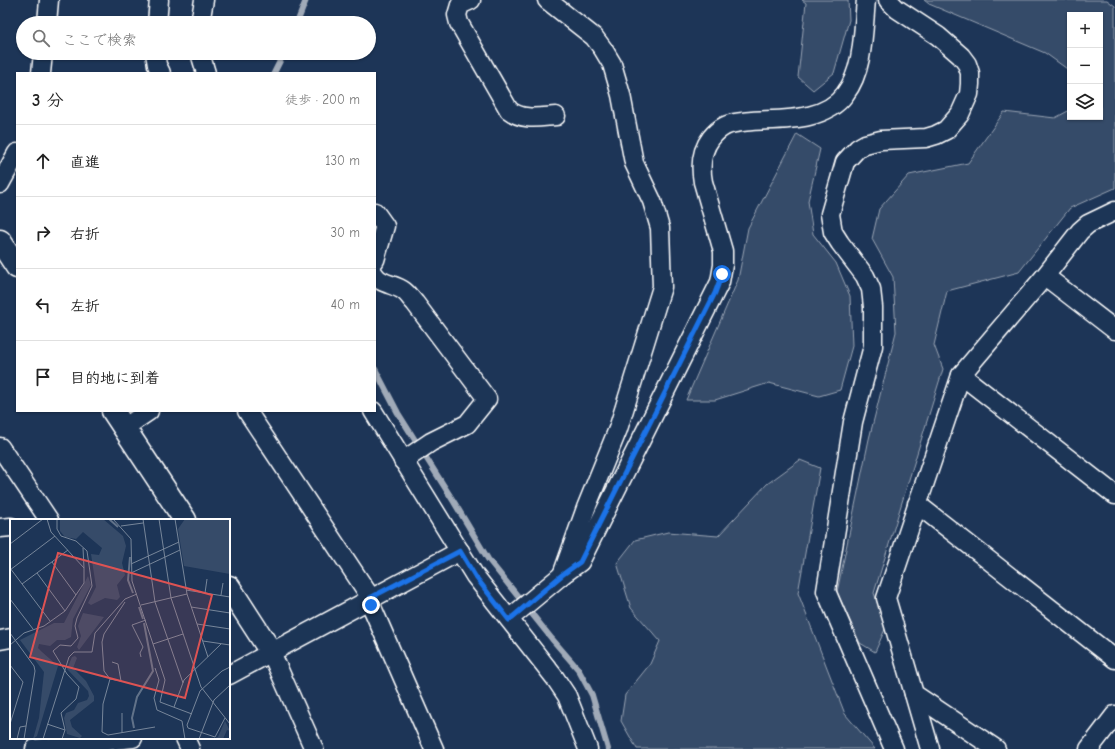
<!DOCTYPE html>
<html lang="ja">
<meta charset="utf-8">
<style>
body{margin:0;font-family:"Comic Neue","Klee One",sans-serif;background:#f6f6f6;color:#222}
.controls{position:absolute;right:12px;top:12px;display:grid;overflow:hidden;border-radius:0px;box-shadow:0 1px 3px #0004}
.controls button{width:36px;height:36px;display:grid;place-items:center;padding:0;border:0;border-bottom:1px solid #e0e0e0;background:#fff;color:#222;font:20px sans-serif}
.stop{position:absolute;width:12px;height:12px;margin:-9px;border:3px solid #1a73e8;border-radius:50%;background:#fff}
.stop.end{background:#1a73e8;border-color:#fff;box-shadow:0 1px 4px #0008}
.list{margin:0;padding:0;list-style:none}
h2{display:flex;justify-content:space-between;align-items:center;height:52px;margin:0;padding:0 16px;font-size:17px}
h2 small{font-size:13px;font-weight:400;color:#767676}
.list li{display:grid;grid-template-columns:26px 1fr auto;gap:12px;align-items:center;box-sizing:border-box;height:72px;padding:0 16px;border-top:1px solid #e0e0e0}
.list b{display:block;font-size:15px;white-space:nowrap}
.list em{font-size:13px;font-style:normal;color:#767676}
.icon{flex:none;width:22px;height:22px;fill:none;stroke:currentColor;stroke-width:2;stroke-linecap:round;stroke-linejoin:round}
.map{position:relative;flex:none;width:1115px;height:749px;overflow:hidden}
.search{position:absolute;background:#fff;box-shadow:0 1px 3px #0004;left:16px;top:16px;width:360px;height:44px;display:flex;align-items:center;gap:10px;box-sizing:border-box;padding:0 14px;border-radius:22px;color:#767676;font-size:15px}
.panel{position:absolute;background:#fff;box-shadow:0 1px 3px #0004;left:16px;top:72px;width:360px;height:340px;border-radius:0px}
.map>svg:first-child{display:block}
</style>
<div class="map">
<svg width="1115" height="749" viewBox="0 0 1115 749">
<rect width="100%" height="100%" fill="#1d3557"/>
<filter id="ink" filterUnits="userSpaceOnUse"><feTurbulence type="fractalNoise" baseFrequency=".025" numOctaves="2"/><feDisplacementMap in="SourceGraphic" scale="8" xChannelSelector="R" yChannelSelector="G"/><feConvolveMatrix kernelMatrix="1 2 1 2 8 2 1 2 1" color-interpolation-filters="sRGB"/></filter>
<g filter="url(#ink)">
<!-- green -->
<g fill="#364b69" stroke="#9aa5b4">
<polygon points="802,0 848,0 849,20 834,73 813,90 798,77 806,3"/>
<polygon points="924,0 1107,0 1115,6 1115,188 1070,208 1019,272 947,291 934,345 943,369 874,593 886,627 875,652 860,643 837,592 869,439 896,332 893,277 872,239 879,209 909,175 968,163 1004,112 1055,118 1070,110 1070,117 1100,117 1100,15 1070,15 1070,71 1045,53 929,4"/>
<polygon points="797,134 820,149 808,201 813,234 836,263 850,296 852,346 840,390 819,396 769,383 715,400 686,400 738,280 748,228"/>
<polygon points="800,460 820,468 798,593 845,714 875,749 637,749 621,721 625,695 650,664 660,641 631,608 617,563 635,540 668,532 718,536 767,484"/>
</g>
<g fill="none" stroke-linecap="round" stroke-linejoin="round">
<!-- stream -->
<g stroke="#a0aab8" stroke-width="6">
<polyline points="297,23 306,0"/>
<polyline points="274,73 284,53"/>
<polyline points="375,369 398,413 454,502 488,559 552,639 578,669 592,695 608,749"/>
</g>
<!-- minor casing -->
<g stroke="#fff" stroke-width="21">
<g id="minor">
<path d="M471,0L460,5L457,15L459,23L509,110C523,121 540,117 556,116"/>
<polyline points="547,0 594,37 603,49 612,64 621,95 634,163 652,201 660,228 662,287 618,429 586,508 562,575"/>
<polyline points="888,0 897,9 938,36 961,56 967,64 970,73 970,84 969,94 960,114 946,130 936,135 926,138 881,140 865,144 858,148 845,162 830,214 833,232 840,243 865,276 871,289 873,307 873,346 853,422 826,591 894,749"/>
<polyline points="47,23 49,0"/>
<polyline points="157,23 159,0"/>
<polyline points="200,23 204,0"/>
<polyline points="155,53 157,65 161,73"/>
<polyline points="200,53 206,73"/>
<polyline points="41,73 43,53"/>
<polyline points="0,184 17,153"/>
<polyline points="375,212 385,226 375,260"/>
<path d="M375,275C380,284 395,284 404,291C408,294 411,299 415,303L487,399L467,424L431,442L403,461"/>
<polyline points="1045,276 1115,330"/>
<polyline points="961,375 1115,495"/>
<polyline points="247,411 371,598 371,605 434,749"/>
<polyline points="373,411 475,576 555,678 567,696 588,749"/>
<polyline points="124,428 149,411"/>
<polyline points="0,447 49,520"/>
<polyline points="917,504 1115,659"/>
<polyline points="0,528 11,527"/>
<path d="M509,619L562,575L580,562L720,282L723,265V251L703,182C700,166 701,151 711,138C715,133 719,129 725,126C733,122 743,122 752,121C782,119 825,122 845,94C864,70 863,30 866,0"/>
<polyline points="0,640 11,638"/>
<polyline points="271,652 314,749"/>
<polyline points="229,675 460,551"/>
<polyline points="914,694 930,749"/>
<polyline points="185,738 190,749"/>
<polyline points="35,749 133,738"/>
<polyline points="996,749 914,694 886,598 961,375 1045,276 1080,231 1088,224 1115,211"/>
<polyline points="1089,749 1115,715"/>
</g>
</g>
<!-- tertiary casing -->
<g stroke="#fff" stroke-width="25">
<g id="tertiary">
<polyline points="0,241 17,267"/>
<polyline points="113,411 185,520"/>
<polyline points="229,587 271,652"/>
</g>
</g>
<!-- minor -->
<use href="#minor" stroke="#1d3557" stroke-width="18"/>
<!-- tertiary -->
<use href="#tertiary" stroke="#1d3557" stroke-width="22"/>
</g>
</g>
<g fill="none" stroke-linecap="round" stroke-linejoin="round" filter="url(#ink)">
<!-- route -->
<polyline stroke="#1a73e8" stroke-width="5" points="371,605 370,598 460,551 475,576 509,620 562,575 580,562 715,293 722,274"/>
</g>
<!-- overview -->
<g transform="translate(10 519)">
<rect width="220" height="220" fill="#1d3557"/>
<path d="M50,0H93L113,17L116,27L112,44L115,56L107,66L110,78L107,81L95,79L81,86L78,84L86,68L81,35L89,36L92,29L73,13L66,20L55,18L50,12ZM175,0H220V55L174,47L168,10ZM78,57L81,66L63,100L61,118L55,121H47L40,127L29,125L28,129L32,133L48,147L27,217L23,220L29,199L34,153L10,121L44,104H54ZM73,94L94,98L69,131L67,128L71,117L68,107ZM65,137L67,139L63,149L76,162L84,177V182L60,201L62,208L72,217L70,219L57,215L54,199L56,194L64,191L68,184L77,181L79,177L78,172L57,150L62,138ZM215,202L220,212L217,211L213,220L205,219L208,218Z" fill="#364b69"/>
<path fill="none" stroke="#617289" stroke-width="2" d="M99,0L108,8M120,38L118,61L123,74M129,88L133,100M124,209L122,199L127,178L143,152L134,104"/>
<path fill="none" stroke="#77869a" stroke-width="1" d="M47,0V10L51,17L66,22L77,32L82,67L67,99L65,107L68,119L61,127L50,126L43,132L57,155L69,168L66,180L51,194L55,211L52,220M103,0L121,20L122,62L155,161L150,183L182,195M133,0L145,83L173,164M149,0L161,79L191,168L220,205M165,0L177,75L198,138M111,7L133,4M0,25L33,0M73,29L74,49M42,43L66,76M121,45L169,23M0,49L40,102M0,51L45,17M27,54L55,92M121,54L170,31M12,65L58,31M176,71L220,78M195,74L197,60M211,76L213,64M0,80L23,110M131,86L177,75M181,88L220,94M187,105L220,110M0,114L24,147L25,152L14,220M193,122L220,126M143,125L173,115M0,126L14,114L34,107L55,92L74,64V49L41,13L37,0M131,138L130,134L133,128L122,106L136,101M102,143L108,145L111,162L100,160L94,152L92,123L94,115L115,83M0,146L13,163L0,205M145,149L149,161L144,179L147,191L172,202L175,220M100,160L93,185L92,213L98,216L145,208M164,188L174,161L211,125M112,194V214M215,199L205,218L178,209L177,206L190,172L212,152L220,148M37,205L55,211M7,220L10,208L16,207M33,220L59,138L64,133H82L85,114L115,80L127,75M189,220L204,181L220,166"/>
<path fill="#de5353" fill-opacity="0.15" stroke="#de5353" stroke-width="2" d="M48,34L202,76L175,179L20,138Z"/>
<rect width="220" height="220" fill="none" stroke="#fff" stroke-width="2"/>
</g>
</svg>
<div class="controls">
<button>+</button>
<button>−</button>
<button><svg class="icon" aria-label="layers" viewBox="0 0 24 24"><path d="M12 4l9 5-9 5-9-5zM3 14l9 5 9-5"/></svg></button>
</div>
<div class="stop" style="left:722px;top:274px"></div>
<div class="stop end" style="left:371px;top:605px"></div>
<div class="search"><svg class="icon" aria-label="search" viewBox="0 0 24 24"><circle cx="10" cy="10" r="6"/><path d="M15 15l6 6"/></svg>ここで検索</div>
<section class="panel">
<h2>3 分<small>徒歩 · 200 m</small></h2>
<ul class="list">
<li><svg class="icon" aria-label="ahead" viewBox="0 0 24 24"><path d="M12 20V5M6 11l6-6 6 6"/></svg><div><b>直進</b></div><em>130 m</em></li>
<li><svg class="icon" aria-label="right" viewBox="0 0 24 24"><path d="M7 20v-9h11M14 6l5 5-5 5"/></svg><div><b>右折</b></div><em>30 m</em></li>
<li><svg class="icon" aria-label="left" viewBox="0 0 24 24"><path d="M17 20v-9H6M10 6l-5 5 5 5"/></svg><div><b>左折</b></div><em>40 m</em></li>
<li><svg class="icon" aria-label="arrive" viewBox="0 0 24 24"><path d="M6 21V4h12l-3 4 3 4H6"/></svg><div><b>目的地に到着</b></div></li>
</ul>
</section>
</div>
